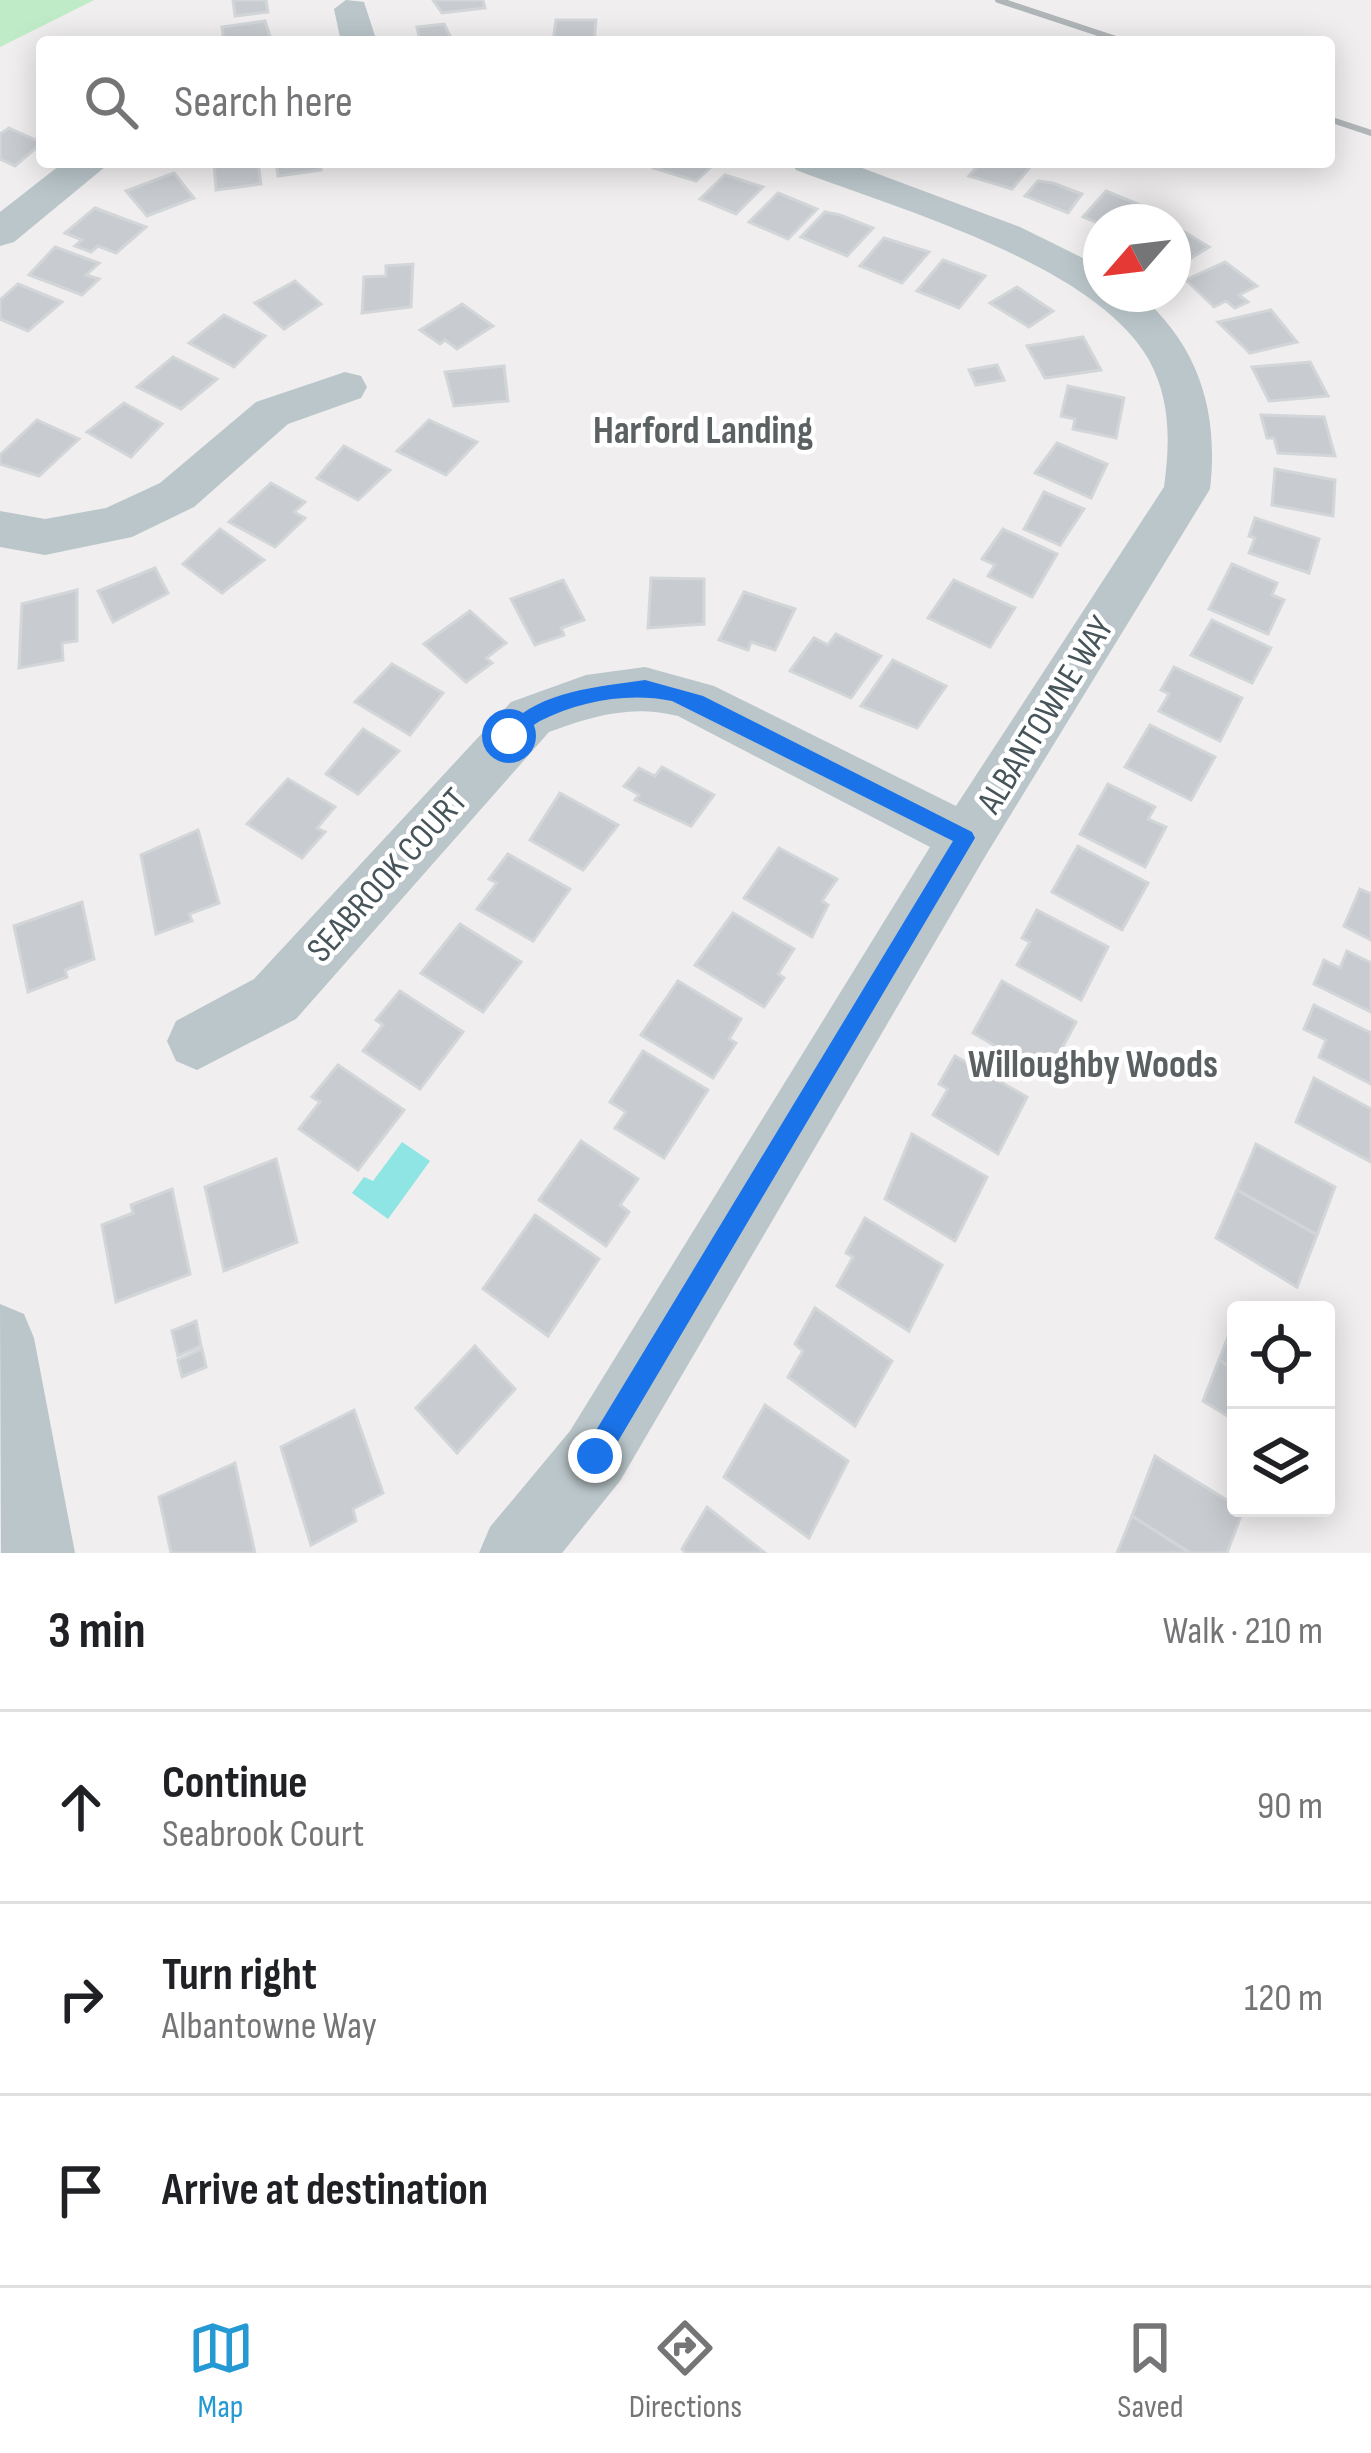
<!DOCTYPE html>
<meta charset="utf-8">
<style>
body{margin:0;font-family:"Sofia Sans Condensed",sans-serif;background:#f2f2f2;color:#202124}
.controls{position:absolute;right:36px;bottom:36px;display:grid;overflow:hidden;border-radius:12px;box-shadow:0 6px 30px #0003}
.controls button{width:108px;height:108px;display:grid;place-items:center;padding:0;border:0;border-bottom:3px solid #e0e0e0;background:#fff;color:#202124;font:60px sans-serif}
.compass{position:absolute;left:1083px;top:204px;width:108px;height:108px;border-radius:50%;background:#fff;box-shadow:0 6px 30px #0003;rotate:242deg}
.stop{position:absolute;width:36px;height:36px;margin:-27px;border:9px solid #1a73e8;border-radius:50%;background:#fff}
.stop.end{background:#1a73e8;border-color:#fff;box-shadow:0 3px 12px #0008}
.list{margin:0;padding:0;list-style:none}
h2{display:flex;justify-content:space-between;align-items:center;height:156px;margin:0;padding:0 48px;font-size:51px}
h2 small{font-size:39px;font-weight:400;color:#757577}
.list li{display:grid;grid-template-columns:78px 1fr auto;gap:36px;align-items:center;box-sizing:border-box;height:192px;padding:0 48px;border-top:3px solid #e0e0e0}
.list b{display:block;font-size:45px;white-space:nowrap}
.list p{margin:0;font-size:39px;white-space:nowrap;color:#757577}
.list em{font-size:39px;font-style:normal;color:#757577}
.icon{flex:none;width:66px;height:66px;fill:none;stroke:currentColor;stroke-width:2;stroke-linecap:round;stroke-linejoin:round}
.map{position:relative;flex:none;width:1371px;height:1553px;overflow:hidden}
.search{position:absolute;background:#fff;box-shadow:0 6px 30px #0003;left:36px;right:36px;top:36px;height:132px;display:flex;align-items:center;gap:30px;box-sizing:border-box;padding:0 42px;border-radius:12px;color:#757577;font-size:45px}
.sheet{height:732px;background:#fff}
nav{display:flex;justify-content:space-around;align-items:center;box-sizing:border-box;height:168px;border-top:3px solid #e0e0e0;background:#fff;font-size:33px;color:#757577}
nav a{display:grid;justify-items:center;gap:6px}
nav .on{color:#2599d3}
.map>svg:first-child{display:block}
</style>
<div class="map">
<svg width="1371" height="1553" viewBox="0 0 1371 1553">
<rect width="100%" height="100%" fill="#f0eeee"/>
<!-- green -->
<polygon fill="#bfebc6" points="0,0 94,0 0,47"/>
<!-- water -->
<polygon fill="#8fe5e4" points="402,1142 430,1161 388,1219 352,1193 364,1177 373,1181"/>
<!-- building -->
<g fill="#c8ccd0" stroke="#d2d6d9" stroke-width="3">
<polygon points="233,0 266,0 268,12 235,16"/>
<polygon points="433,0 483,0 485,8 442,13"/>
<polygon points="556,20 596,20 594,42 553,42"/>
<polygon points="265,21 272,42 224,42 222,27"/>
<polygon points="444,24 453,42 420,42 417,27"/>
<polygon points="9,128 42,143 15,166 0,159 0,134"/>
<polygon points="214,162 258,162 261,184 216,190"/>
<polygon points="276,162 320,162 321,170 278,176"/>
<polygon points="661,162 703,162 712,166 696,181 654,168"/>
<polygon points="981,162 1024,162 1032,165 1012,189 969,176"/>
<polygon points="174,173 194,198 147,216 126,191"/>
<polygon points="725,175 763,187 736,214 700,199"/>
<polygon points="1038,181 1053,183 1082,194 1068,213 1025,196"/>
<polygon points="1106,191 1145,207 1132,222 1101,224 1083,217"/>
<polygon points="778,193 817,209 788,239 749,222"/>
<polygon points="95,208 103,211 146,227 116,253 98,246 91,252 75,246 82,240 65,233"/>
<polygon points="825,212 840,215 873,228 847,256 801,237"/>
<polygon points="1173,225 1209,247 1175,268 1173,267"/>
<polygon points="884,238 929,252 902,283 860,266"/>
<polygon points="55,247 99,263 86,275 99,279 82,295 29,275"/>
<polygon points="943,260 985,276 959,308 917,291"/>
<polygon points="1225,262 1257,286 1239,295 1248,302 1235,308 1226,301 1214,307 1186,280"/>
<polygon points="413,264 411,307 362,313 364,277 386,276 386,266"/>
<polygon points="295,281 321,304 284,329 255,303"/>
<polygon points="18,284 62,302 28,331 0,319 0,300"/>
<polygon points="1017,287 1053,311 1029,327 990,303"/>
<polygon points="462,304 493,326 457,349 445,340 440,344 420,330"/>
<polygon points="1271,310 1297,342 1250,353 1218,322"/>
<polygon points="224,315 265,336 234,367 189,343"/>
<polygon points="1083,337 1101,370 1045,378 1027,346"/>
<polygon points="173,357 217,379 181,409 137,387"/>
<polygon points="1310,362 1328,396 1269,401 1252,367"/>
<polygon points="997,365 1004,380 976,385 969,370"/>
<polygon points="504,366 508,401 454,406 445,372"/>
<polygon points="1068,386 1124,398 1116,438 1073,429 1075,419 1061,416"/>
<polygon points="124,403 162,424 131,457 87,432"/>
<polygon points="1261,415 1324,417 1335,456 1278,453 1274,438 1267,438"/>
<polygon points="37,420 79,439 39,476 0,464 0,455"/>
<polygon points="429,420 477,442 446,475 397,451"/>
<polygon points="1057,443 1107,464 1091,498 1035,473"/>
<polygon points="344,446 390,470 358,500 317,478"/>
<polygon points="1275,469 1335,480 1333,516 1272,505"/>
<polygon points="271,483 305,502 294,512 305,518 275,547 229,522"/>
<polygon points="1044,492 1084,509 1060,545 1024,529"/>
<polygon points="1255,518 1319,539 1309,573 1249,553 1255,538 1249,536"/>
<polygon points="220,529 264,560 222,593 183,564"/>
<polygon points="1003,529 1057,554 1032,597 988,576 995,565 982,559"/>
<polygon points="1232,564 1277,583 1272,595 1284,600 1268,634 1209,609"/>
<polygon points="155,568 168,593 113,622 98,591"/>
<polygon points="651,578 704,579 704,624 648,628"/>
<polygon points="563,580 584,620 561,628 564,635 535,645 511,599"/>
<polygon points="954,580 1015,608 990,647 928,618"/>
<polygon points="77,590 77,641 62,643 63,660 19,668 22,604"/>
<polygon points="744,592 795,609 775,650 751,642 748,650 719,640"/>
<polygon points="470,611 506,643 486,658 492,663 466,682 424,644"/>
<polygon points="1212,620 1271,648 1252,683 1191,655"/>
<polygon points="836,634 881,656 851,698 790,671 814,638 828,645"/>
<polygon points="893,660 946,686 917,728 861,706"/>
<polygon points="392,664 443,693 410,735 355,702"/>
<polygon points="1174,667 1242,698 1220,741 1159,711 1169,694 1161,690"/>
<polygon points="1150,725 1215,757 1191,800 1125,767"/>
<polygon points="363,729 399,751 358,794 326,774"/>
<polygon points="662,767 714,795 691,826 635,800 639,795 624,786 639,768 655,776"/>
<polygon points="288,779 335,807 317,828 325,832 302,858 247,824"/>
<polygon points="1108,784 1155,807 1148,819 1166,827 1145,867 1080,834"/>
<polygon points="560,793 618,825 583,870 530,840"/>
<polygon points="198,830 219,903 189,914 192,921 156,934 141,855"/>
<polygon points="1078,846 1148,883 1122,930 1052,892"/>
<polygon points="779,848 837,879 822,901 828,905 812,937 744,898"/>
<polygon points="508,854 570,889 533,941 477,909 497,883 489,879"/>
<polygon points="1360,889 1371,894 1371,940 1344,926"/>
<polygon points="82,902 94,959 65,970 67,977 28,992 14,926"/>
<polygon points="1037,910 1108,947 1081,1000 1017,965 1030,942 1022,938"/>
<polygon points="733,913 794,949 778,974 784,978 764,1007 695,965"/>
<polygon points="460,924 521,962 483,1012 421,973"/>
<polygon points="1347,951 1371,963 1371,1012 1314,984 1324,960 1340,968"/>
<polygon points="678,981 741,1019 729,1039 736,1043 713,1078 641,1035"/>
<polygon points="1002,981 1076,1022 1047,1076 973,1033"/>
<polygon points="400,991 463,1032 420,1089 363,1051 383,1025 376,1020"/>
<polygon points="1314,1005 1371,1033 1371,1084 1319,1057 1326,1040 1304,1029"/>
<polygon points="643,1051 708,1090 664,1158 615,1128 626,1112 610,1102"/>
<polygon points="955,1056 1027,1097 998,1154 933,1115 948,1089 939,1084"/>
<polygon points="338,1065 404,1110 358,1170 299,1129 320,1102 312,1097"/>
<polygon points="1314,1078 1371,1109 1371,1162 1296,1122"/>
<polygon points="912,1134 987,1177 955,1241 885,1199"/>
<polygon points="581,1141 638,1179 620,1205 629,1212 606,1246 539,1200"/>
<polygon points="1256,1144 1335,1187 1317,1235 1237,1190"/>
<polygon points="276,1159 297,1242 224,1271 205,1187"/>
<polygon points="172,1189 190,1274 116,1302 102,1225 133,1213 131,1205"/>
<polygon points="1237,1190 1317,1235 1297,1287 1216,1238"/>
<polygon points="535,1215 599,1259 548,1336 483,1289"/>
<polygon points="865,1218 942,1265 909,1331 837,1286 853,1257 846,1253"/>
<polygon points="815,1308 892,1361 855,1426 788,1377 803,1351 795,1344"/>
<polygon points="196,1321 201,1346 178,1356 172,1331"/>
<polygon points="1234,1321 1236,1322 1236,1370 1219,1360"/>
<polygon points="475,1346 515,1389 457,1453 416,1408"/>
<polygon points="202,1349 206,1367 182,1377 178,1360"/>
<polygon points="1219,1360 1236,1370 1236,1421 1203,1401"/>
<polygon points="765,1405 848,1461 809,1538 724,1477"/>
<polygon points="354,1410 383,1493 353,1509 356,1521 311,1545 281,1447"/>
<polygon points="1155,1456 1243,1510 1227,1553 1190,1553 1132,1516"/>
<polygon points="235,1463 255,1553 171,1553 159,1497"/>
<polygon points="707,1507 765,1553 686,1553 682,1549"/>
<polygon points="1132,1516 1190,1553 1117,1553"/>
</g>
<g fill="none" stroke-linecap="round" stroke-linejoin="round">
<!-- minor -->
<g fill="#bac6ca" fill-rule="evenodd">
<polygon points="346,0 364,2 377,42 341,42 334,9"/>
<polygon points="64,162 111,162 14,242 0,246 0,212"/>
<path d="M791,162H846L1020,227L1101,267V294H1139C1199,346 1219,412 1210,489L986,855L620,1481L562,1553H479L490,1527L570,1431L930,847L678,716C633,704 591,716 549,732L296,1019L197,1070L176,1061L167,1041L176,1021L254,979L511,702L586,675L645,667L714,686L956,806L1164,487C1170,444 1171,400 1149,360C1095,264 898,209 796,170Z"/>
<polygon points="345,372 361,376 367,387 361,398 288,424 194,507 132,537 45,555 0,547 0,511 45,519 106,508 160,483 256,402"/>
<polygon points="0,1304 24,1314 34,1338 75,1553 1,1553"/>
</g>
<!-- rail -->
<g stroke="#b0b5b8" stroke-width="6">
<polyline points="998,0 1125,42"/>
<polyline points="1329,119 1371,133"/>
</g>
</g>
<!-- route -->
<path fill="#1a73e8" d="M645,680L703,696L972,832L975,838L604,1465L595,1469L586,1465L582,1456L586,1447L953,841L672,701C628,692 580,701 540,721C529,727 521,738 509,744L500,736C529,692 596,687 645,680Z"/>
<g text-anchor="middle" stroke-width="9" stroke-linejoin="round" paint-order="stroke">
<!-- street labels -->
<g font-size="36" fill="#47555a" stroke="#fff">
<text transform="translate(1044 714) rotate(-58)" y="13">ALBANTOWNE WAY</text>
<text transform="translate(386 874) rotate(-48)" y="13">SEABROOK COURT</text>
</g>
<!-- neighbourhood labels -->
<g font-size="39" font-weight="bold" fill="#5b6062" stroke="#fff">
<text x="703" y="443">Harford Landing</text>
<text x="1093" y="1077">Willoughby Woods</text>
</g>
</g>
</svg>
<div class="controls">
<button><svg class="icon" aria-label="locate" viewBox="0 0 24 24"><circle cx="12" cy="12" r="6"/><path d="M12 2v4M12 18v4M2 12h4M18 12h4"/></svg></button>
<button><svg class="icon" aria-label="layers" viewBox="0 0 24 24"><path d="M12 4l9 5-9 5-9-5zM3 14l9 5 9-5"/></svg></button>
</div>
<svg class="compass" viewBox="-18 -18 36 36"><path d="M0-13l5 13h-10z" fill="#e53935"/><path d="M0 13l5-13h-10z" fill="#757577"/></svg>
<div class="stop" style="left:509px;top:736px"></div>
<div class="stop end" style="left:595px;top:1456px"></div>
<div class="search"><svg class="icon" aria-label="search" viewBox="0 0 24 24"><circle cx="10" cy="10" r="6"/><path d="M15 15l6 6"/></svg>Search here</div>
</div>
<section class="sheet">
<h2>3 min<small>Walk · 210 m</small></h2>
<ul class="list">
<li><svg class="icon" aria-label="ahead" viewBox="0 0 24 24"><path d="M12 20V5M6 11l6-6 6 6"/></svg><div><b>Continue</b><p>Seabrook Court</p></div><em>90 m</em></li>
<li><svg class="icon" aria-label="right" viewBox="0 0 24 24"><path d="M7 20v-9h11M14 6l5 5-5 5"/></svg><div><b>Turn right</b><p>Albantowne Way</p></div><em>120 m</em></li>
<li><svg class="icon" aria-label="arrive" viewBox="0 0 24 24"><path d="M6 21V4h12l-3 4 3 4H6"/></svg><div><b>Arrive at destination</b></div></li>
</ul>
</section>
<nav>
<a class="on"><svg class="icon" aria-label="map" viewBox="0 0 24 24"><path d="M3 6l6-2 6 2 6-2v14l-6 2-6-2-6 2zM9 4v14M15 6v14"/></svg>Map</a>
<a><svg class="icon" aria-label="directions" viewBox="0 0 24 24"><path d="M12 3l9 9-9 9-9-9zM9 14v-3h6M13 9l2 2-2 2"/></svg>Directions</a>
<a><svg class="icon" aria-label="saved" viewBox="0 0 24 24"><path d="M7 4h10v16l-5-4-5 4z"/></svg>Saved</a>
</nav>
